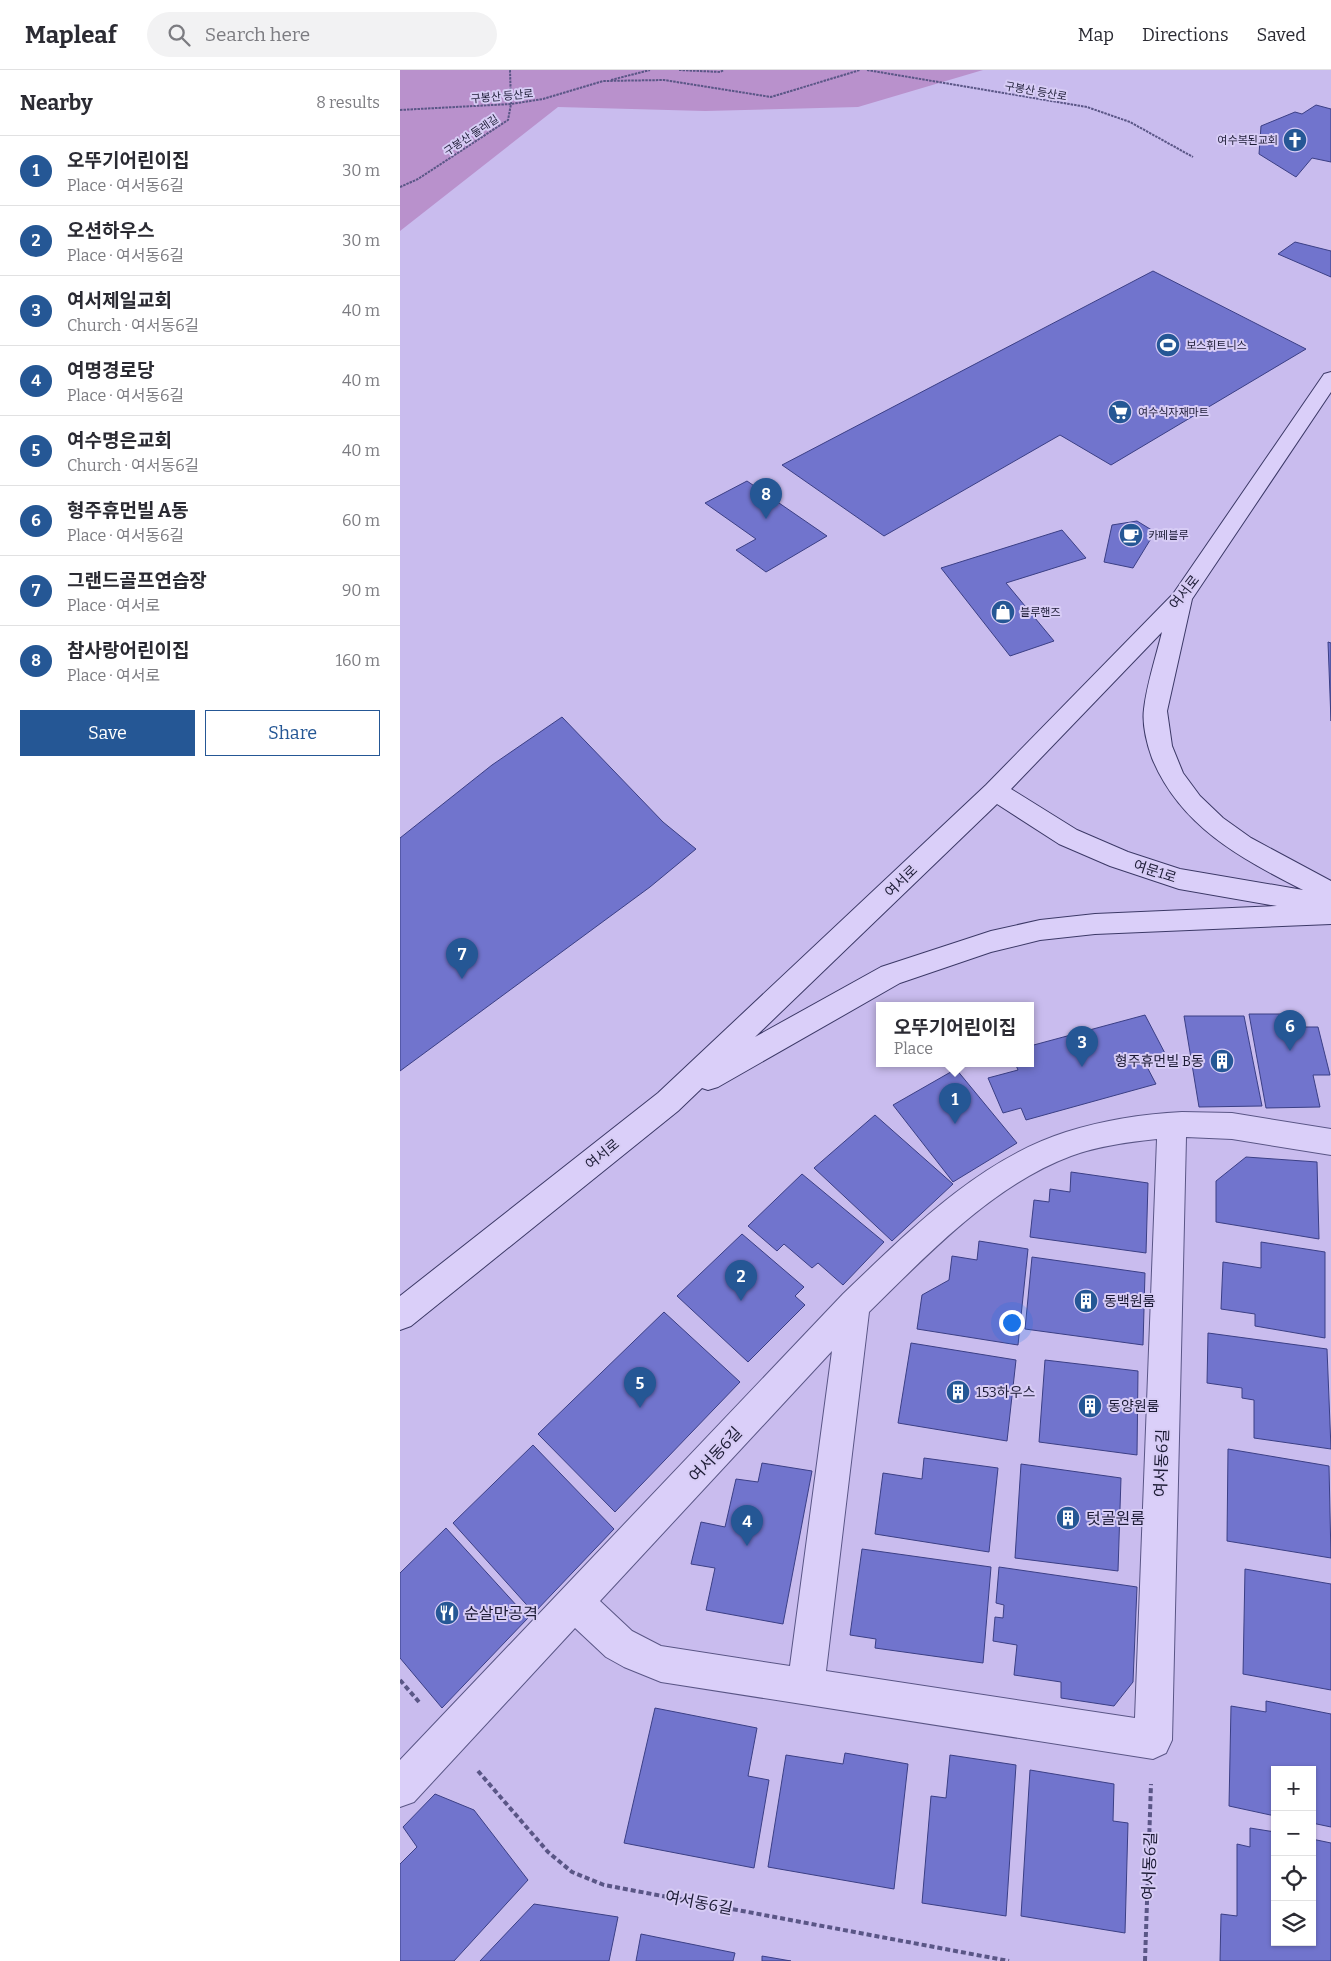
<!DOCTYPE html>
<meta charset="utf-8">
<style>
body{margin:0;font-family:Bitter,"Noto Sans KR",serif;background:#f2f2f3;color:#2b2b33}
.controls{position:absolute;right:15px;bottom:15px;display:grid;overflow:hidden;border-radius:0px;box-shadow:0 1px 4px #0004}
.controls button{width:45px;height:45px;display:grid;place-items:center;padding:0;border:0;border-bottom:1px solid #e1e1e2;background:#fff;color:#2b2b33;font:25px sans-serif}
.you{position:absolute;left:611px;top:1252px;width:18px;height:18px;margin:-12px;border:4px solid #fff;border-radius:50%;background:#1a73e8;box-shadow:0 0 0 8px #1a73e833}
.badge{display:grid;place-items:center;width:32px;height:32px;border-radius:50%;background:#255795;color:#fff;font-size:16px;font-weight:700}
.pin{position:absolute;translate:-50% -41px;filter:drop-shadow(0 1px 2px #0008)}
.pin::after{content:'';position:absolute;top:26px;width:18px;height:15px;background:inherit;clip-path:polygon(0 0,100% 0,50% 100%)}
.popup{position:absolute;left:476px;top:932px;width:158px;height:65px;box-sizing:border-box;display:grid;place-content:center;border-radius:0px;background:#fff;filter:drop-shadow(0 1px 4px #0005);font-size:16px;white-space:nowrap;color:#7c7c81}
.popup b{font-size:19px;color:#2b2b33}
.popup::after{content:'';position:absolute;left:50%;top:100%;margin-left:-10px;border:10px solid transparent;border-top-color:#fff}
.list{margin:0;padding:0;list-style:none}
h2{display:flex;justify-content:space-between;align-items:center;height:65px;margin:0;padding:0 20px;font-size:21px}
h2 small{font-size:16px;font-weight:400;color:#7c7c81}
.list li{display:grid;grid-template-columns:32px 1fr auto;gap:15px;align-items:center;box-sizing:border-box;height:70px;padding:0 20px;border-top:1px solid #e1e1e2}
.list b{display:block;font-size:19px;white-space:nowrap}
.list p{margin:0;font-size:16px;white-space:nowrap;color:#7c7c81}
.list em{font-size:16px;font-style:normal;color:#7c7c81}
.actions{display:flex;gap:10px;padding:15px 20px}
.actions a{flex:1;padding:11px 0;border:1px solid #255795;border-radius:0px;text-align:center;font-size:18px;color:#255795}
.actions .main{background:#255795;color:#fff}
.icon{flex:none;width:28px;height:28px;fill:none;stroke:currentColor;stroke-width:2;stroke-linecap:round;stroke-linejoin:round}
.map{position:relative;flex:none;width:931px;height:1891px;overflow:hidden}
header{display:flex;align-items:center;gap:30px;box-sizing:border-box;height:70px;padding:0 25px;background:#fff;border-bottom:1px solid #e1e1e2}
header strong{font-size:24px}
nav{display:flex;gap:28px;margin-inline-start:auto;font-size:18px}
.search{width:350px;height:45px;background:#f2f2f3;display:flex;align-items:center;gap:12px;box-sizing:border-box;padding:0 18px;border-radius:28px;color:#7c7c81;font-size:19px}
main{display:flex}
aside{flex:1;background:#fff}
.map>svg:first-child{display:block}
</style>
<header>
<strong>Mapleaf</strong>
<div class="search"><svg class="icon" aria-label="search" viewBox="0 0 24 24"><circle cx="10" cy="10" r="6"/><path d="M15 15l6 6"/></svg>Search here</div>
<nav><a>Map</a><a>Directions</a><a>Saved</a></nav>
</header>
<main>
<aside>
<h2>Nearby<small>8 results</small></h2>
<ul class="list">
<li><span class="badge">1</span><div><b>오뚜기어린이집</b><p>Place · 여서동6길</p></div><em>30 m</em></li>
<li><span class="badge">2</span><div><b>오션하우스</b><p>Place · 여서동6길</p></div><em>30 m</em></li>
<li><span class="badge">3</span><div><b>여서제일교회</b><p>Church · 여서동6길</p></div><em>40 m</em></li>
<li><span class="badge">4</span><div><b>여명경로당</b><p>Place · 여서동6길</p></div><em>40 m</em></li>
<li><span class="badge">5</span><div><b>여수명은교회</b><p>Church · 여서동6길</p></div><em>40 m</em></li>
<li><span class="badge">6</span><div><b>형주휴먼빌 A동</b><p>Place · 여서동6길</p></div><em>60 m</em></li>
<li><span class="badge">7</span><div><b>그랜드골프연습장</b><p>Place · 여서로</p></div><em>90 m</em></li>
<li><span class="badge">8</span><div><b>참사랑어린이집</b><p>Place · 여서로</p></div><em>160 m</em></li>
</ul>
<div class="actions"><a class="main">Save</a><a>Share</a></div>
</aside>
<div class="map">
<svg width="931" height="1891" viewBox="0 0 931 1891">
<rect width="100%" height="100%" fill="#c9bcee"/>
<!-- green -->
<polygon fill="#b991cc" points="0,0 583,0 458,37 305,41 158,37 0,161"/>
<!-- building -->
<g fill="#7174cd" stroke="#3b3f85">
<polygon points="916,35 931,39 931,92 912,88 896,107 859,84 861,56 895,42 902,44"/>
<polygon points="895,172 931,181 931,207 878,184"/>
<polygon points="753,201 906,279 711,395 660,365 484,466 382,395"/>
<polygon points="347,411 427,466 366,502 336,480 356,469 305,433"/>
<polygon points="737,451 755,462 733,498 704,492 712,455"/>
<polygon points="662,460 686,488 606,513 654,571 610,586 541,498"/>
<polygon points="928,572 931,573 931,651"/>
<polygon points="162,647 263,752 296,779 250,817 0,1001 0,768 92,695"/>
<polygon points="849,944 896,944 899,957 918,957 930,1005 913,1005 920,1037 866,1038"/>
<polygon points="745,945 768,989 746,995 756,1014 626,1050 621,1038 603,1043 588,1008 618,1000 615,993 630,993 630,976"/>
<polygon points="784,946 844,946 862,1036 799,1037"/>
<polygon points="556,999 617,1073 553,1112 493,1035"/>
<polygon points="475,1045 553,1114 492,1171 414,1098"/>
<polygon points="846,1087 917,1092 919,1169 816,1152 816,1111"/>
<polygon points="671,1102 748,1113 746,1183 630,1167 634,1130 649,1132 650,1119 670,1122"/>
<polygon points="402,1104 484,1172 443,1215 418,1193 412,1198 384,1174 377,1181 348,1156"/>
<polygon points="342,1164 404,1217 395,1226 405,1235 348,1292 277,1226"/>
<polygon points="579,1171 628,1179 618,1275 517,1259 522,1225 549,1210 552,1186 577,1190"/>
<polygon points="861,1172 925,1182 925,1268 855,1256 855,1244 821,1239 823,1192 861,1198"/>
<polygon points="632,1187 745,1203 743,1275 625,1259"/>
<polygon points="264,1242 340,1312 215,1442 138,1364"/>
<polygon points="808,1263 927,1279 931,1379 854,1368 854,1330 842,1328 842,1318 807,1313"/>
<polygon points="511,1273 616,1290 607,1371 498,1353"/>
<polygon points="645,1290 738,1301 737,1385 639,1372"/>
<polygon points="133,1375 214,1459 134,1543 53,1453"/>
<polygon points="828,1379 929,1396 931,1488 827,1471"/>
<polygon points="524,1388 598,1398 589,1482 475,1464 483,1403 522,1409"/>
<polygon points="362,1393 412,1401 383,1554 306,1540 315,1498 291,1494 301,1452 325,1457 336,1409 358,1412"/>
<polygon points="621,1394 721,1408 718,1501 615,1488"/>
<polygon points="46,1458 128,1548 42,1638 0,1588 0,1503"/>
<polygon points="462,1479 591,1497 583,1593 475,1578 476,1569 450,1565"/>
<polygon points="599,1497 737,1517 733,1612 714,1636 661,1628 661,1612 614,1605 617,1575 593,1571 595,1547 603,1548 604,1535 596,1533"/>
<polygon points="845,1499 931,1514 931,1620 843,1604"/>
<polygon points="866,1631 931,1644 931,1757 912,1753 912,1700 875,1700 875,1746 829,1736 831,1636 866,1642"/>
<polygon points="255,1638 357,1658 348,1706 369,1710 354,1798 224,1773"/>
<polygon points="445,1683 508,1694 494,1819 368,1797 386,1685 443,1694"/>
<polygon points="550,1685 616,1695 606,1846 522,1833 531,1726 546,1728"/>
<polygon points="630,1700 714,1714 713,1751 728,1753 725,1863 621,1846"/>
<polygon points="35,1724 74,1740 128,1810 54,1891 0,1891 0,1794 17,1777 3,1757"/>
<polygon points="850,1758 875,1762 875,1872 912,1872 912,1769 931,1773 931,1891 820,1891 821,1844 837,1846 837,1774 850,1777"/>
<polygon points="134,1834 218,1847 209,1891 80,1891"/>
<polygon points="241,1864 335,1883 333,1891 236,1891"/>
<polygon points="362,1886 391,1891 362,1891"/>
</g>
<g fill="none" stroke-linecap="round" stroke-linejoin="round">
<!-- street casing -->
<g stroke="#5a5686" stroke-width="2">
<path id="street" d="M782,1042L832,1043L931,1059V1085L832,1069L786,1067L772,1670L766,1683L753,1689L261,1612L224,1597L206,1587L175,1558L14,1732L0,1737V1690L443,1224C508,1162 578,1090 666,1062C704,1050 743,1044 782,1042ZM757,1069L735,1648L426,1601L469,1242C527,1185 593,1115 671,1086C698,1076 728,1072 757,1069ZM432,1281L390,1596L261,1576L232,1561L200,1531Z"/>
</g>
<!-- secondary casing -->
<g stroke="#3c3967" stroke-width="2">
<path id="secondary" d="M931,302V322L792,529L767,641L772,676L783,703L800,726L823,748L851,768L931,811V854L695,864L640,870L591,882L500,913L318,1017L308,1020L302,1018L278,1041L11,1256L0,1260V1226L258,1023L586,715L773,524L924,304ZM762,562C756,587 747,613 744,639C742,654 747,674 752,688C780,756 840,788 903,820L780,799L728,782L677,760L611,719ZM597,734L659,774L710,796L779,819L877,836L695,844L640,850L591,861L481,897L355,967Z"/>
</g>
<!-- path-far1 -->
<g stroke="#5a5686" stroke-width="2" stroke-dasharray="2.5 1" stroke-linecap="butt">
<polyline points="279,0 320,2 324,0"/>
<polyline points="467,0 687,37 730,52 793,87"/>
<polyline points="211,10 250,0"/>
<polyline points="0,40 111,34 143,29 203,11 264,10 371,27 460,0"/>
<polyline points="0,117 18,109 108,50 111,34 110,0"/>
</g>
<!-- path -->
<g stroke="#5a5686" stroke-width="4" stroke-dasharray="5 3" stroke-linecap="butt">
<polyline points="0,1610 19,1632"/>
<polyline points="78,1701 148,1782 172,1802 204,1815 609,1891"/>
<polyline points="745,1891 751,1714"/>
</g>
<!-- street -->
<use href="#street" fill="#dacff9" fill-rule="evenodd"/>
<!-- secondary -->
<use href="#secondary" fill="#dacff9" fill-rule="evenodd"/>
</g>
<!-- icons -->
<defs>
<g id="church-disc" transform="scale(1.25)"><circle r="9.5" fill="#255795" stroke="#d7ccf5"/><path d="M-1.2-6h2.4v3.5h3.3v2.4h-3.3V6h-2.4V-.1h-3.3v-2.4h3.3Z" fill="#fff"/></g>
<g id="stadium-disc" transform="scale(1.25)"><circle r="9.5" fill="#255795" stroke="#d7ccf5"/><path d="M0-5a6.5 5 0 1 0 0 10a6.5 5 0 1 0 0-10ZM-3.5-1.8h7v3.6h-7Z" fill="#fff"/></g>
<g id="supermarket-disc" transform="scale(1.25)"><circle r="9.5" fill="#255795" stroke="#d7ccf5"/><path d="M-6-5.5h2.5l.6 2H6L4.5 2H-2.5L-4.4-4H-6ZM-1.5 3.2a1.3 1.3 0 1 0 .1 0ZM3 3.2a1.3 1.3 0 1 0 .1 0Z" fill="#fff"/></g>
<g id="cafe-disc" transform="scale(1.25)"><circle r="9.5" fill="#255795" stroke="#d7ccf5"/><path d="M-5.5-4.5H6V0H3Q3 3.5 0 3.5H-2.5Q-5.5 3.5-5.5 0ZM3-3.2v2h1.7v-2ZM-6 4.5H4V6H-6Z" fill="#fff"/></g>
<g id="shop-disc" transform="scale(1.25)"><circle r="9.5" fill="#255795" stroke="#d7ccf5"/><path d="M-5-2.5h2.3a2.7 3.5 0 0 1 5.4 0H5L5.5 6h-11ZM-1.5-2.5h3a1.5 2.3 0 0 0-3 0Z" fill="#fff"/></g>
<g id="building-disc" transform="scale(1.25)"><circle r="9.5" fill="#255795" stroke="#d7ccf5"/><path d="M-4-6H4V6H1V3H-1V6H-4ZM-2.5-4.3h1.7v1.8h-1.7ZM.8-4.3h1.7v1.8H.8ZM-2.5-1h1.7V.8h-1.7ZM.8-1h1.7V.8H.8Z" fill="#fff"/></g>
<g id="restaurant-disc" transform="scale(1.25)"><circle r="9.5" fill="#255795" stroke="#d7ccf5"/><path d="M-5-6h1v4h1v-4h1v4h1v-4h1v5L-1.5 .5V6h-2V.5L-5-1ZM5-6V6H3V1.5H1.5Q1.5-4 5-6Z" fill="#fff"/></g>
</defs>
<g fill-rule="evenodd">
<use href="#church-disc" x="895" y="70"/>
<use href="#stadium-disc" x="768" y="275"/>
<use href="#supermarket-disc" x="720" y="342"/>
<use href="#cafe-disc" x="731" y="465"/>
<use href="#shop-disc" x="603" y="542"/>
<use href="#building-disc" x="822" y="991"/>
<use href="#building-disc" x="686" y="1231"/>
<use href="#building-disc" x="558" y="1322"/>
<use href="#building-disc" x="690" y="1336"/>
<use href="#building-disc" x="668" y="1448"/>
<use href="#restaurant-disc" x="47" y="1543"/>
</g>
<g text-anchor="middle" stroke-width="4" stroke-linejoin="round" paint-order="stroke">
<!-- far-street labels -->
<g font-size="11" fill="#1c1b35" stroke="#d7ccf5">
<text transform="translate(636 21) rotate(10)" y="4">구봉산 등산로</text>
<text transform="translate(102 26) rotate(-5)" y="4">구봉산 등산로</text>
<text transform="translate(71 65) rotate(-34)" y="4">구봉산 둘레길</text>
</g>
<!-- far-poi labels -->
<g font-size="11" fill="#1c1b35" stroke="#d7ccf5" text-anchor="start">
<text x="878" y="74" text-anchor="end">여수복된교회</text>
<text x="786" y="279">보스휘트니스</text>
<text x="738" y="346">여수식자재마트</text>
<text x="748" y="469">카페블루</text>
<text x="620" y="546">블루핸즈</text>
</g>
<!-- street labels -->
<g font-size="14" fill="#1c1b35" stroke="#d7ccf5">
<text transform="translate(784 522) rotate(-52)" y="5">여서로</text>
<text transform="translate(755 801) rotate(18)" y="5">여문1로</text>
<text transform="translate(501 811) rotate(-44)" y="5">여서로</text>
<text transform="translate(202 1084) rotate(-39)" y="5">여서로</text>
</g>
<!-- poi labels -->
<g font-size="14" fill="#1c1b35" stroke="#d7ccf5" text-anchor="start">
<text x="804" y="996" text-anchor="end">형주휴먼빌 B동</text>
<text x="704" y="1236">동백원룸</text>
<text x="576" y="1327">153하우스</text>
<text x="708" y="1341">동양원룸</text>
</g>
<!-- near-street labels -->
<g font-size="16" fill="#1c1b35" stroke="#d7ccf5">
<text transform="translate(315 1384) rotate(-47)" y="6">여서동6길</text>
<text transform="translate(761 1393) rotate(-88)" y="6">여서동6길</text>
<text transform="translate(749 1796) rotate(-88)" y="6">여서동6길</text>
<text transform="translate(299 1832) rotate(11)" y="6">여서동6길</text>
</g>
<!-- near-poi labels -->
<g font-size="16" fill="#1c1b35" stroke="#d7ccf5" text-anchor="start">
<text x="686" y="1454">텃골원룸</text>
<text x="64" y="1549">순살만공격</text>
</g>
</g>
</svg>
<div class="controls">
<button>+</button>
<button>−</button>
<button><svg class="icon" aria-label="locate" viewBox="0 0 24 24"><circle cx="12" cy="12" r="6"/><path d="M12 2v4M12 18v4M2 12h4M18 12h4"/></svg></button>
<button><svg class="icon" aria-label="layers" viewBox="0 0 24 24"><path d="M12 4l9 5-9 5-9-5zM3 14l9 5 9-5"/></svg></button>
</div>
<div class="you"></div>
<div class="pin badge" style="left:555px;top:1054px">1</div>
<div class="popup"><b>오뚜기어린이집</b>Place</div>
<div class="pin badge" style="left:341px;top:1231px">2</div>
<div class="pin badge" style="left:682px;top:997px">3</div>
<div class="pin badge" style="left:347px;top:1476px">4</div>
<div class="pin badge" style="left:240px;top:1338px">5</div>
<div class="pin badge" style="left:890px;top:981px">6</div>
<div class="pin badge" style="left:62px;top:909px">7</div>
<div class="pin badge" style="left:366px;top:449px">8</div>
</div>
</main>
